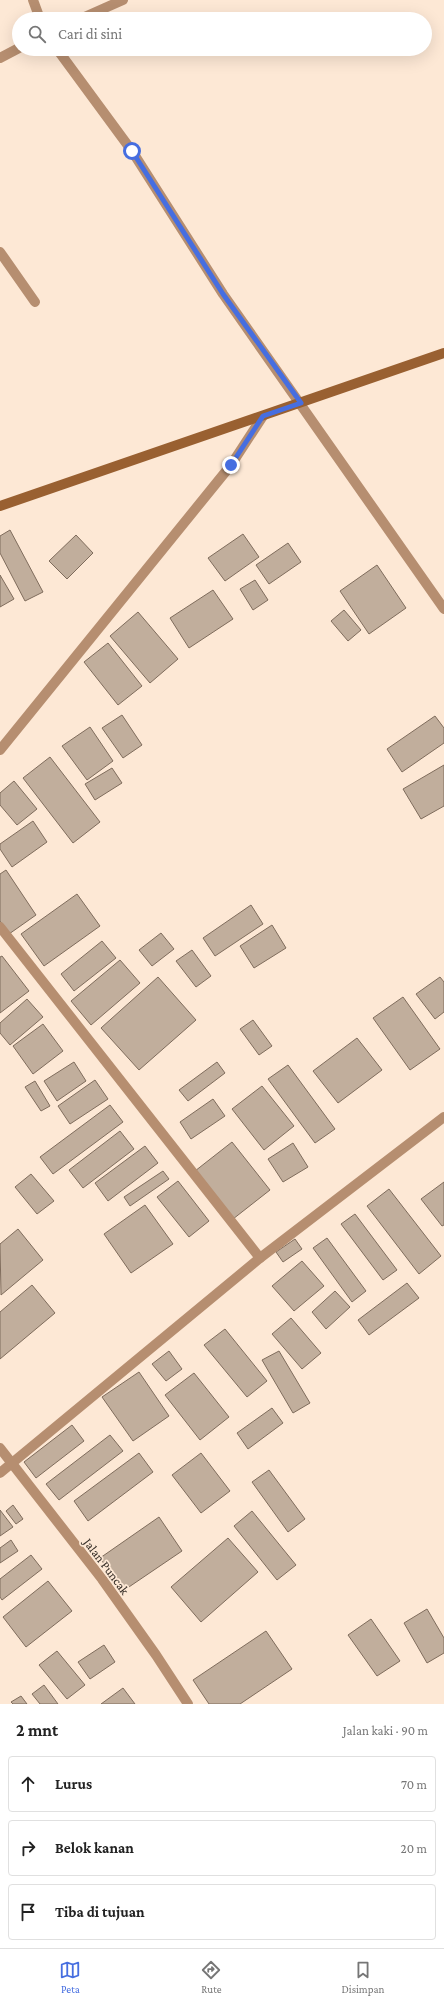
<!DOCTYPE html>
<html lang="id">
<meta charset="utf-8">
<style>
body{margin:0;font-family:"Crimson Pro",serif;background:#f6f6f6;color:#222}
.stop{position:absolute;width:12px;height:12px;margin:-9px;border:3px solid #466ee0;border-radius:50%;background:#fff}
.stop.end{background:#466ee0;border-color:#fff;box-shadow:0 1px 4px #0008}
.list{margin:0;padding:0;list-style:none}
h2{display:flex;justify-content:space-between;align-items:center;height:52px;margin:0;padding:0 16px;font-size:17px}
h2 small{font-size:13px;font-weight:400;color:#767676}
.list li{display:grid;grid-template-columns:26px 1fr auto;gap:12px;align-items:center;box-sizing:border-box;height:56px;margin:0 8px 8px;padding:0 8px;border:1px solid #e0e0e0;border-radius:4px}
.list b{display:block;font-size:15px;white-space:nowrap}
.list em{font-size:13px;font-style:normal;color:#767676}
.icon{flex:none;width:22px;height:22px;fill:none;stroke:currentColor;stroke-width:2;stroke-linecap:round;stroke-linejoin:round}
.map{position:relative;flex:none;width:444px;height:1704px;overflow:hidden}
.search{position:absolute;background:#fff;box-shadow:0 4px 16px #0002;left:12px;right:12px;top:12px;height:44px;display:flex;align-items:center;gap:10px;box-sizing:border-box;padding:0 14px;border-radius:22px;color:#767676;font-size:15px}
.sheet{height:244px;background:#fff}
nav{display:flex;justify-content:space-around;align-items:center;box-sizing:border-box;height:56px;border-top:1px solid #e0e0e0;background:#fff;font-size:11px;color:#767676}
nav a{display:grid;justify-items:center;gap:2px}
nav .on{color:#466ee0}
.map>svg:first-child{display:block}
</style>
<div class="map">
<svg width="444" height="1704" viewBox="0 0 444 1704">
<rect width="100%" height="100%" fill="#fde8d5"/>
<!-- building -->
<g fill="#c1ae9c" stroke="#7f6c5c">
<polygon points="10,530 43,592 25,601 0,553 0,536"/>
<polygon points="243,534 259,557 225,581 208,558"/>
<polygon points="76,535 93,553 67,579 49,561"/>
<polygon points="288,543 301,562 269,584 256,565"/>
<polygon points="377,565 406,608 369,634 340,591"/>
<polygon points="0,575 14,599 0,607"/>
<polygon points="255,580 268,600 253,610 240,589"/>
<polygon points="213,590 233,619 189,648 170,618"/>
<polygon points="344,610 361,630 348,641 331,621"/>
<polygon points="138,612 178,659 150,683 110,636"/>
<polygon points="108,643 142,686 118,705 84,662"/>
<polygon points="122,715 142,745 123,758 102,728"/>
<polygon points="435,716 444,728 444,743 402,772 387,749"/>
<polygon points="90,727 113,761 87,780 62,746"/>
<polygon points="50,757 100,822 73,843 23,778"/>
<polygon points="444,765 444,806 421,819 403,789"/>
<polygon points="112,768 122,783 95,800 85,784"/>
<polygon points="14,781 37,809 17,825 0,805 0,793"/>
<polygon points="33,821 47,842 12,867 0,849 0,844"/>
<polygon points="6,870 36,915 9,934 0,921 0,874"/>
<polygon points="77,894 100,926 44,966 21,934"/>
<polygon points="251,905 263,924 215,956 203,938"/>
<polygon points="272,925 286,948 254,968 240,946"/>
<polygon points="161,933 174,949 152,966 139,950"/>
<polygon points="102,941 116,958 74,991 61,974"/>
<polygon points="192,950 211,976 196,987 176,961"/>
<polygon points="2,956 29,991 0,1013 0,957"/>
<polygon points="120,960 140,983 91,1025 71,1001"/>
<polygon points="158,977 196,1020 139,1070 101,1028"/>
<polygon points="440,977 444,982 444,1012 435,1019 416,994"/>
<polygon points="403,997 440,1049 410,1070 373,1018"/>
<polygon points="27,999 43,1017 10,1045 0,1033 0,1023"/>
<polygon points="253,1020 272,1046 259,1055 240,1029"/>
<polygon points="43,1024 63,1051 33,1074 13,1046"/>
<polygon points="357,1038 382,1070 338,1103 313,1071"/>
<polygon points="74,1062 86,1081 57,1101 44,1081"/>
<polygon points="217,1062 225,1073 188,1101 179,1090"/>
<polygon points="288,1065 335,1129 315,1143 268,1079"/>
<polygon points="95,1080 108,1099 70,1124 58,1106"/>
<polygon points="35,1081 50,1106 41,1111 25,1087"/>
<polygon points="262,1086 294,1126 264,1150 232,1109"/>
<polygon points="213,1099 225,1116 191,1139 180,1122"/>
<polygon points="110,1105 123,1122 53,1174 40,1157"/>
<polygon points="120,1131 134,1149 83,1188 69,1170"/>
<polygon points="232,1142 270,1190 233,1219 195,1171"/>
<polygon points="293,1143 308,1167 283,1182 268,1159"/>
<polygon points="145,1146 158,1163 108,1201 95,1183"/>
<polygon points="163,1171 169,1179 130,1206 124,1197"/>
<polygon points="31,1174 54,1201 37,1214 15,1187"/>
<polygon points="178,1181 209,1221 189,1237 157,1197"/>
<polygon points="444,1182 444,1225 442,1226 421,1199"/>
<polygon points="389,1189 441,1256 419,1274 367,1206"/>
<polygon points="145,1205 173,1244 131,1273 104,1234"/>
<polygon points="355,1214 397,1270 383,1280 341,1224"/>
<polygon points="18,1229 43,1260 1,1295 0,1244"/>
<polygon points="327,1238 366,1291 352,1302 313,1248"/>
<polygon points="295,1239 302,1249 283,1262 276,1252"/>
<polygon points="302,1261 324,1286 294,1311 272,1286"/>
<polygon points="407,1283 419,1298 369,1335 358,1320"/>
<polygon points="32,1285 55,1313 0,1359 0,1312"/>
<polygon points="335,1291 350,1307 326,1329 312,1312"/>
<polygon points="291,1318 321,1353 302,1369 272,1334"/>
<polygon points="225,1329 267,1381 247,1397 204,1345"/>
<polygon points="169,1351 182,1369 166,1381 152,1364"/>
<polygon points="279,1351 310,1403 293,1413 262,1360"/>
<polygon points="139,1372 169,1416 133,1441 102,1397"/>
<polygon points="194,1373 229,1417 200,1440 165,1395"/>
<polygon points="272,1408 283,1423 248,1449 237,1433"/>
<polygon points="72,1425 84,1441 36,1478 24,1462"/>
<polygon points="110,1435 123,1451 59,1500 46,1484"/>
<polygon points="139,1453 153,1472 88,1521 74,1501"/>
<polygon points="201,1453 230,1491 201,1513 172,1475"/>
<polygon points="269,1470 305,1519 288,1532 252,1482"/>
<polygon points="13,1505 23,1519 16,1524 6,1511"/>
<polygon points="0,1510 13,1527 0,1536"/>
<polygon points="252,1511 296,1565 277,1580 234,1526"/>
<polygon points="159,1517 182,1551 123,1591 100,1558"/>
<polygon points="228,1538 258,1572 201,1622 171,1587"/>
<polygon points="11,1540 18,1551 0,1563 0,1548"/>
<polygon points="31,1555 42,1569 2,1600 0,1597 0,1579"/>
<polygon points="48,1581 72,1611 26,1647 3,1617"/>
<polygon points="427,1609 444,1638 444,1653 427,1663 404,1623"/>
<polygon points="371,1619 400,1661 377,1676 348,1635"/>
<polygon points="266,1631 292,1669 240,1704 209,1704 193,1680"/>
<polygon points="104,1645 115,1662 90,1679 78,1662"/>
<polygon points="57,1651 85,1685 67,1699 39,1665"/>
<polygon points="44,1685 58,1704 40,1704 32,1694"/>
<polygon points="123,1688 135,1704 101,1704"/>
<polygon points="21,1696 27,1704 13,1704 11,1702"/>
</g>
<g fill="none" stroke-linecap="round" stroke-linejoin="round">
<!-- minor -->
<g stroke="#b68e70" stroke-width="10">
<polyline points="33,0 40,19"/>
<polyline points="80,19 123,0"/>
<polyline points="57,49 132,151 223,294 444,609"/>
<polyline points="0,58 19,48"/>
<polyline points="0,252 35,302"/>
<polyline points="0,750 231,465 263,416"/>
<polyline points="0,927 260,1258"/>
<polyline points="0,1473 260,1258 444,1117"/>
</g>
<!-- tertiary -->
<polyline stroke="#b68e70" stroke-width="10" points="0,1448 102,1579 156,1655 188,1704"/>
<!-- secondary -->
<polyline stroke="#996031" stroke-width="10" points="0,506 444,353"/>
</g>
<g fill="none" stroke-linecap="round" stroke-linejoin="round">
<!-- route -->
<polyline stroke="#466ee0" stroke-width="5" points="132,151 223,294 301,403 263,416 231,465"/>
</g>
<g text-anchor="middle" stroke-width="3.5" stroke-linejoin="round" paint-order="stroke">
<!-- street labels -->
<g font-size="13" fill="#362e27" stroke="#fde8d5">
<text transform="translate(107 1566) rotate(53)" y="5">Jalan Puncak</text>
</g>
</g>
</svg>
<div class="stop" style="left:132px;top:151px"></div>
<div class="stop end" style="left:231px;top:465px"></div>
<div class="search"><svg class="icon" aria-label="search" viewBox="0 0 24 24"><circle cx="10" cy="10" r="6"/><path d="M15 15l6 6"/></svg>Cari di sini</div>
</div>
<section class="sheet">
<h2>2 mnt<small>Jalan kaki · 90 m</small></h2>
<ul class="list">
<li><svg class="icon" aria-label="ahead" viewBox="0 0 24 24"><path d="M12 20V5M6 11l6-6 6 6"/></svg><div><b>Lurus</b></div><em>70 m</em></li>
<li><svg class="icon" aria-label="right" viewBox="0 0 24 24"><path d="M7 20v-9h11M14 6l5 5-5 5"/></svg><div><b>Belok kanan</b></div><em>20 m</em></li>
<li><svg class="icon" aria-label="arrive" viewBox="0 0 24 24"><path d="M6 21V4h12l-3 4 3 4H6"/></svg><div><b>Tiba di tujuan</b></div></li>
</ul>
</section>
<nav>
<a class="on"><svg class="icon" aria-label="map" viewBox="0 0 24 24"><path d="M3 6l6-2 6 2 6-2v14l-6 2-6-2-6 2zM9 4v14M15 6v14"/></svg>Peta</a>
<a><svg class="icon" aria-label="directions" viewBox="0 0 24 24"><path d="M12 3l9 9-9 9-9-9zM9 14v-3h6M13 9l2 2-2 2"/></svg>Rute</a>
<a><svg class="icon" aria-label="saved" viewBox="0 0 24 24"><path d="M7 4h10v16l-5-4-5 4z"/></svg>Disimpan</a>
</nav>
